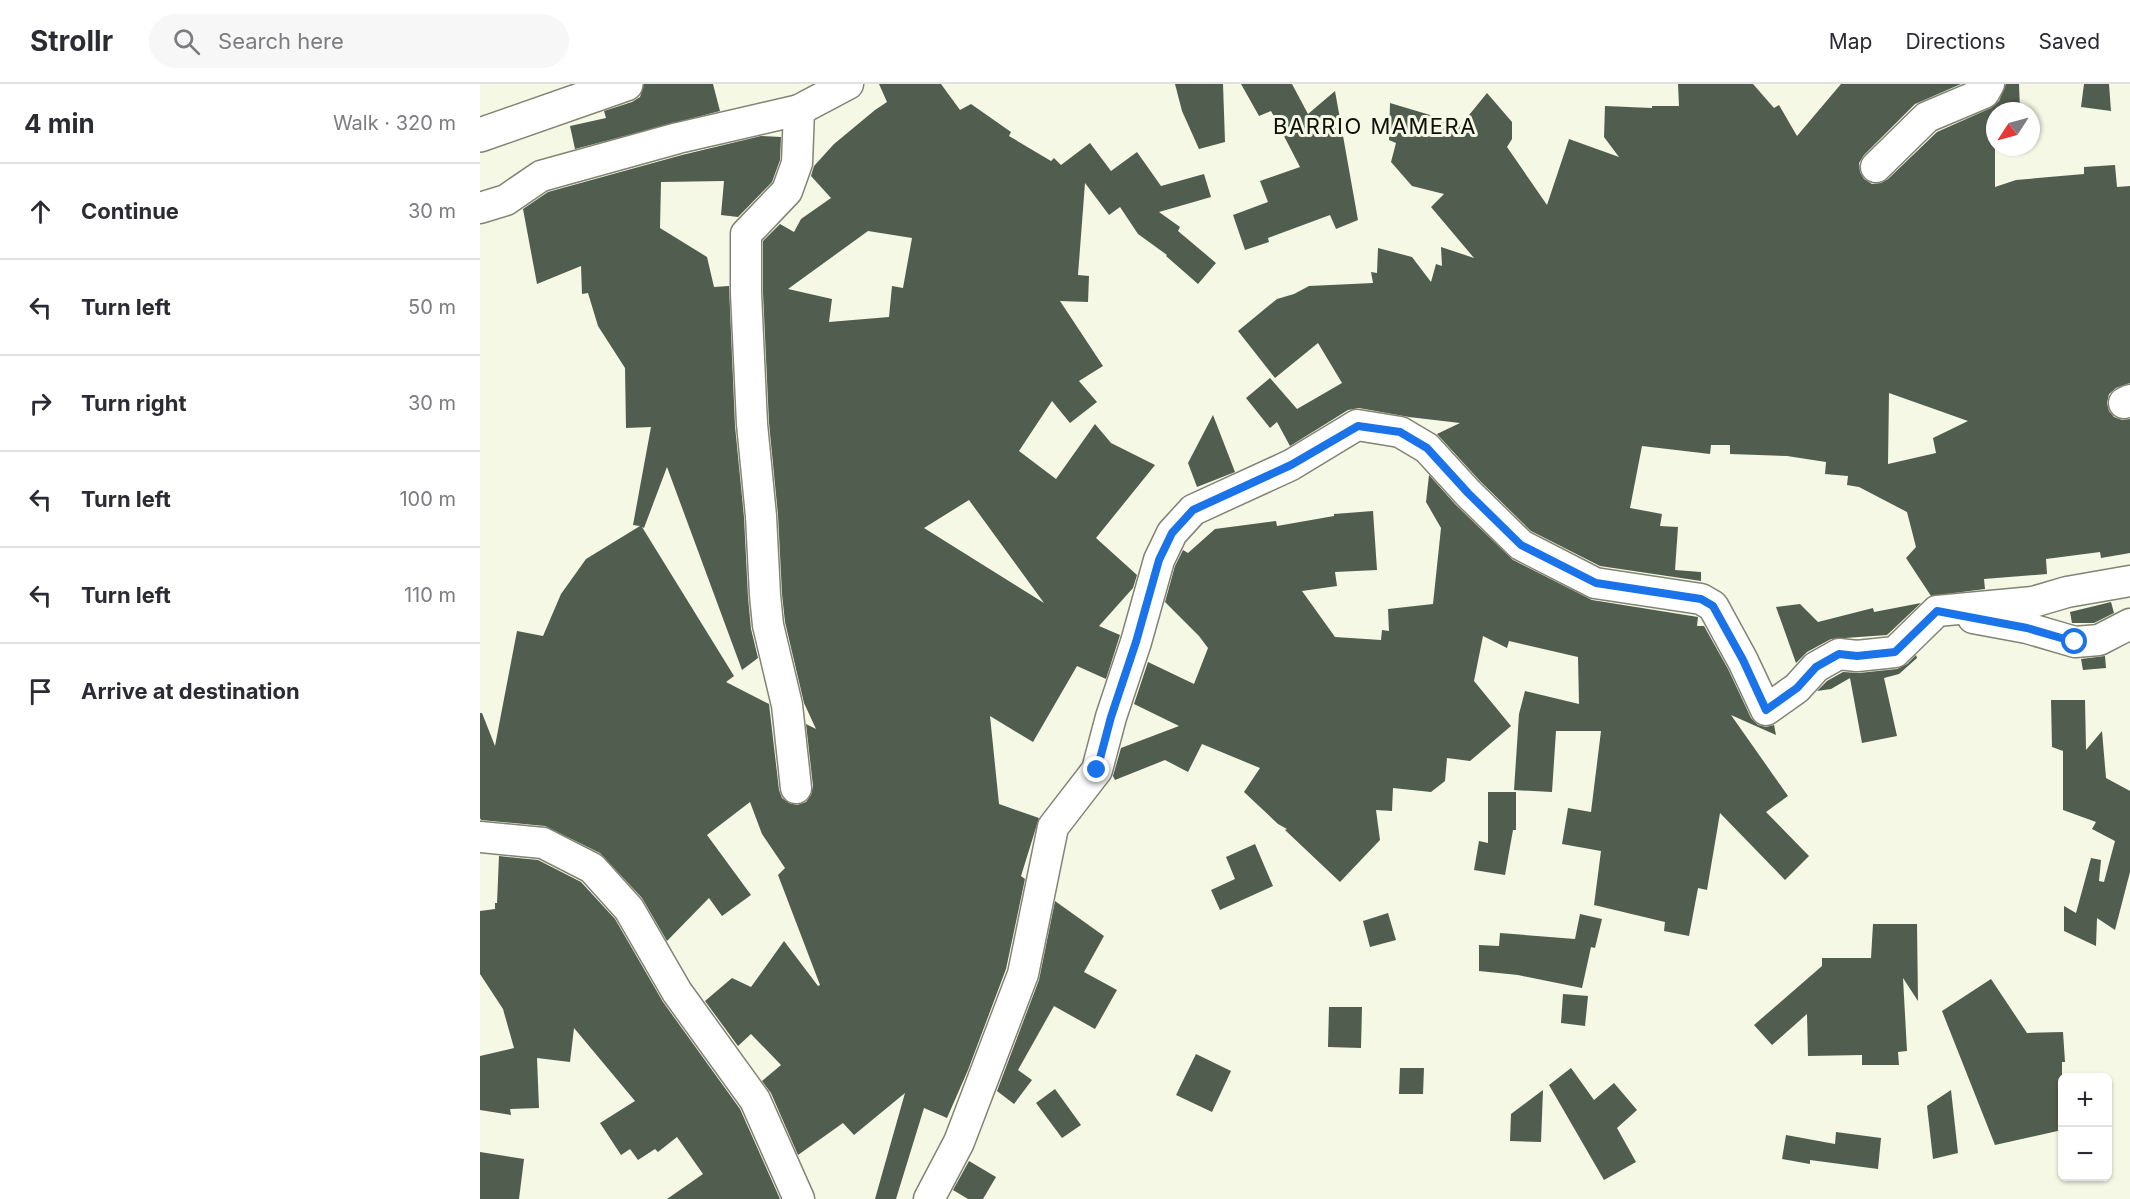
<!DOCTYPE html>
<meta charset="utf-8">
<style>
body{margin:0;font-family:Inter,sans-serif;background:#f7f7f7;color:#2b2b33}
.controls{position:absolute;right:18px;bottom:18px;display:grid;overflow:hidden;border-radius:9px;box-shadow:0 2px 4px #0004}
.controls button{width:54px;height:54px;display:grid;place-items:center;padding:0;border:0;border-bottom:2px solid #e1e1e2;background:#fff;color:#2b2b33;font:30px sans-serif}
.compass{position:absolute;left:1506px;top:18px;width:54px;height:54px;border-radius:50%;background:#fff;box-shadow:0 2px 4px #0004;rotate:234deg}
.stop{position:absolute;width:18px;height:18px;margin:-14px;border:4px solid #1a73e8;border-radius:50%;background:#fff}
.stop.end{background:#1a73e8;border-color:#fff;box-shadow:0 2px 6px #0008}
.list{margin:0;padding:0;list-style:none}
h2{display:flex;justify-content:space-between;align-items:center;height:78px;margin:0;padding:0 24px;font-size:26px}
h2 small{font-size:20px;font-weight:400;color:#7c7c81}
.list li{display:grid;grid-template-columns:39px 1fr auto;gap:18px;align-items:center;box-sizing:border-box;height:96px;padding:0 24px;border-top:2px solid #e1e1e2}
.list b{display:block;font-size:22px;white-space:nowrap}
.list em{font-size:20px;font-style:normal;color:#7c7c81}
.icon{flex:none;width:33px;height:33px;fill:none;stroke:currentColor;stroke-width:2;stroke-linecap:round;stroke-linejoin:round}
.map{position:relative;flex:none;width:1650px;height:1115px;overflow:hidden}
header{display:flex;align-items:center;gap:36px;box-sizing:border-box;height:84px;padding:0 30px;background:#fff;border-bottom:2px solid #e1e1e2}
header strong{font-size:28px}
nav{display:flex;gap:33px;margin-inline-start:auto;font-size:21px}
.search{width:420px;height:54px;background:#f7f7f7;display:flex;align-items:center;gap:15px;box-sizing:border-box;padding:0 21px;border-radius:33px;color:#7c7c81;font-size:22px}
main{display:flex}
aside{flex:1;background:#fff}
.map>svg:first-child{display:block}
</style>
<header>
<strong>Strollr</strong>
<div class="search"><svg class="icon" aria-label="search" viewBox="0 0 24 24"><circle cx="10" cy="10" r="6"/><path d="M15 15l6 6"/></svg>Search here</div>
<nav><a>Map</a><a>Directions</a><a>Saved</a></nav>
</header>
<main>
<aside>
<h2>4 min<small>Walk · 320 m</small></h2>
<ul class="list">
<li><svg class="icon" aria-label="ahead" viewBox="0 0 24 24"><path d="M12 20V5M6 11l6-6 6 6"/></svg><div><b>Continue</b></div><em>30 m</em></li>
<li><svg class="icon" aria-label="left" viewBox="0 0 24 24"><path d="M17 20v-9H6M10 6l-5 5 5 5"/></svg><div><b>Turn left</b></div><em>50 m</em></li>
<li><svg class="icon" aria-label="right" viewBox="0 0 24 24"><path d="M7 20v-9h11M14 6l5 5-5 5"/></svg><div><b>Turn right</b></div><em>30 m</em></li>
<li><svg class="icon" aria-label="left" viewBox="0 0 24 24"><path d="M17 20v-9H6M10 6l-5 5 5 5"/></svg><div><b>Turn left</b></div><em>100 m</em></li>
<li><svg class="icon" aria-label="left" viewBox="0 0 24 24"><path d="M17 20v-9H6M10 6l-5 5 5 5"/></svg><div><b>Turn left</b></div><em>110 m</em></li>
<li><svg class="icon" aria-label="arrive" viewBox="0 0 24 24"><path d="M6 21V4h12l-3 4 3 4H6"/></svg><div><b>Arrive at destination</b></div></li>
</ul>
</aside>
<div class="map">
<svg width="1650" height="1115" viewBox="0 0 1650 1115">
<rect width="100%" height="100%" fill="#f4f8e4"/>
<!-- building -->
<g fill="#515d4f" fill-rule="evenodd">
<polygon points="164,0 233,0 240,27 95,65 90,42 126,34 124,27 152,18 160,13"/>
<path d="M399,0H461L480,26L491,20L531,48L529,52L571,77L574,74L581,81L610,59L631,87L657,68L681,102L724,90L731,113L679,128L700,143L698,147L736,179L718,200L686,172L687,171L658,150L640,123L629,131L605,99L598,191L609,192L608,218L580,217L623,282L599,297L617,318L590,339L572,317L539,367L576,395L615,340L631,359L675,381L616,454L657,491L653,504L619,542L640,551L626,595L597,582L553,658L510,632L519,720L559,734L541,792L545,795L526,885L488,986L467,1034L444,1024L416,1115H395L425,1009L374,1051L363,1039L318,1071L291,1009L282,997L301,981L271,950L258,962L225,917L252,894L271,903L304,857L338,902L340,901L298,791L305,784L282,750L270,718L227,751L271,811L242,832L229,814L187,857L162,814L120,769L65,742L1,736L0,734V629H2L15,662L37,547L63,552L81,510L106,475L160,442L153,441L171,343L146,344L145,284L118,242L108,209L102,210L101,182L57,200L43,125L68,108L202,71L281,52L301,53L300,76L292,98L258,133L241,131L244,97L181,98L180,144L227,173L234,203L249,202L255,342L264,433L268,513L271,545L278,574L262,586L187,383L164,444L162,443L254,592L246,598L289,620L299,706L302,714L309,719L317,721L326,718L331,711L333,702L326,640L336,645L324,619L305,538L302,510L298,431L289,339L283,209V157L300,140L314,148L321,135L351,114L331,92L334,82L354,60L395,26L407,18ZM388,147L432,154L423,204L412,202L409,233L349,238L352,215L308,205ZM489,416L564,519L444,444Z"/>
<polygon points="695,0 743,0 745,58 719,65 702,27"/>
<polygon points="761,0 812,0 828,30 855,7 878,136 856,145 850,131 788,154 789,158 765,166 753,131 788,118 780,97 820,83 791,27 779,32"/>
<path d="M1198,0H1273L1294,24L1299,21L1317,52L1361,0H1481L1435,20L1384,71L1379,79L1380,88L1384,95L1392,100L1401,99L1408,95L1457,48L1511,24L1519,17L1526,0H1539L1540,27H1515V103L1536,96L1604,90V83L1635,81L1637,103L1650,102V299L1636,304L1629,310L1627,319L1629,327L1634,333L1642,336L1650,335V469L1621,474L1620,468L1566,475L1567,490L1504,495L1505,505L1451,512L1426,474L1436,463L1427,428L1379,403L1367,401L1368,392L1345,390L1346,378L1307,372L1250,370V361H1231L1230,370L1162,362L1150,424L1182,430L1180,442L1198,443L1195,486L1221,488V497L1120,482L1051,447L1000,397L957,350L980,339L929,333L879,324L868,326L810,362L797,338L790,344L766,314L790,294L817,325L862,299L838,259L795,294L758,247L797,215L814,210L829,202L893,199L891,188L897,189L898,164L932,173L951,198L956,180L962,182L961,163L994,174L951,123L964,110L932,102L911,78L916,59L909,56L910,19L970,37L976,47L1007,9L1032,38V55L1027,63L1067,121L1089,55L1139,73L1124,53L1125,22L1172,24V22H1199ZM1409,309L1488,337L1453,354L1456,369L1408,380Z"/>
<polygon points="1604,0 1629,0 1631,27 1601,23"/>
<polygon points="733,331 755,388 717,403 708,379"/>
<polygon points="949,391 976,421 1033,476 1112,516 1218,533 1217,542 1224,542 1248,585 1271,634 1278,641 1286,643 1294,641 1296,651 1251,631 1308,712 1286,728 1329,772 1305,796 1240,729 1227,806 1218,804 1209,852 1184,847 1185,838 1114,821 1121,767 1082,760 1088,724 1111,728 1121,647 1076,647 1072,708 1034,706 1039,630 1045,607 1099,620 1098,573 1029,557 1027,564 1003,552 994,597 1031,642 990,677 967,674 965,697 951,708 913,704 912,727 896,726 900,756 860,798 805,746 807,745 798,740 764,708 780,684 722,660 708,688 685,676 635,696 633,692 641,664 699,642 654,620 668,578 714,600 728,564 719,552 685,518 695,482 703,466 708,469 735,445 796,437 797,442 854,432 854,430 893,427 897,486 855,488 857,502 822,507 855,553 901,556 902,546 909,547 908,525 953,520 961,444 946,418"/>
<polygon points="1631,518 1634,529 1614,539 1592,539 1590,528"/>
<polygon points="1441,519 1407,551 1351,555 1327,568 1316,579 1296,523 1320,520 1338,538 1393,524 1394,528"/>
<polygon points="1436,571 1437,574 1419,590 1404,594 1417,652 1382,659 1370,594 1351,605 1337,607 1347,597 1363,588 1379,589 1417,585 1427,580"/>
<polygon points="1625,572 1626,584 1603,586 1601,575"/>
<polygon points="1571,616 1605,616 1606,666 1622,647 1626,694 1650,707 1650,788 1635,846 1617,834 1616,862 1584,847 1584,822 1596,829 1611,774 1621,776 1619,797 1624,798 1635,757 1612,745 1616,738 1583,726 1583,667 1572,663"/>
<polygon points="1008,708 1036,708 1036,746 1033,746 1025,791 994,786 999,757 1008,759"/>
<polygon points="775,760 793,802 740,826 731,806 755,795 746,773"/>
<polygon points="19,772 58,776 101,798 135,835 183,918 260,1025 300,1115 187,1115 223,1090 197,1053 178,1068 175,1065 158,1076 150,1065 141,1071 120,1039 155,1017 94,944 90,978 57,974 59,1024 30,1025 31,1031 0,1026 0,972 34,964 23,925 0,890 0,827 15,825 15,819 17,819"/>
<polygon points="575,817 624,852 604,888 637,906 615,945 574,922 538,986 552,996 534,1020 517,1007 559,896"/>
<polygon points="908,829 916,856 890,863 883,837"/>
<polygon points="1100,830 1122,835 1115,864 1111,863 1102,904 1038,891 999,887 999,861 1019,862 1020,849 1095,855"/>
<polygon points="1393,840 1437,840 1438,917 1423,894 1427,967 1418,968 1419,981 1382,981 1382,971 1328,972 1327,930 1292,961 1274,941 1342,882 1342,874 1391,874"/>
<polygon points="1511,895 1547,949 1583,948 1585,978 1582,978 1582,1046 1515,1061 1462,927"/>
<polygon points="1083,910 1108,912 1105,942 1081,939"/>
<polygon points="849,923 882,923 881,964 848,963"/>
<polygon points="716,970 751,987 732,1028 696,1011"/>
<polygon points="920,984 944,984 943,1010 919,1010"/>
<polygon points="1091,984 1114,1016 1134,999 1157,1026 1137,1044 1156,1078 1124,1096 1069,1001"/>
<polygon points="575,1005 601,1041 582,1054 556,1019"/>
<polygon points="1063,1006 1061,1058 1030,1057 1031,1030"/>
<polygon points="1471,1006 1478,1069 1453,1075 1447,1022"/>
<polygon points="1356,1048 1401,1054 1398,1085 1330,1076 1330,1080 1302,1075 1306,1051 1355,1060"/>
<polygon points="0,1068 44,1075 39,1115 0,1115"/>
<polygon points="489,1077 516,1093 503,1115 488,1115 473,1106"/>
</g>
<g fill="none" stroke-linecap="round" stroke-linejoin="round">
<!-- minor casing -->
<g stroke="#808472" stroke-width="33">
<g id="minor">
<polyline points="1396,83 1447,33 1504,9 1509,0"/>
<polyline points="0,124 26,116 61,92 198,54 319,26"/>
<polyline points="1644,319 1650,316"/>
<polyline points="1493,534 1547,544 1595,558 1619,556 1650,540"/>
<polyline points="316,704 307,621 288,541 285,511 281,432 272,340 266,209 266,150 307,107 317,79 319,26 368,0"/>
<polyline points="0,753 63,759 112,784 149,825 197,908 275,1016 319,1115"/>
<polyline points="449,1115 479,1058 543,890 573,743 617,686 631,633 656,558 679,476 692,449 713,426 811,381 877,341 920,348 947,364 988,409 1041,461 1115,499 1221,515 1233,522 1263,577 1286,626 1317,604 1336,583 1359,570 1377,572 1415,568 1457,527 1553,518 1587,508 1650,497"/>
</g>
</g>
<!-- tertiary casing -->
<g stroke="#808472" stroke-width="36">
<polyline id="tertiary" points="0,51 146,0"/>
</g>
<!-- minor -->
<use href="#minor" stroke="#fff" stroke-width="30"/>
<!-- tertiary -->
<use href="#tertiary" stroke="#fff" stroke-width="33"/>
</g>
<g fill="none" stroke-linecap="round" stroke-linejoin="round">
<!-- route -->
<polyline stroke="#1a73e8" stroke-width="8" points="617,686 631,633 656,558 679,476 692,449 713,426 811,381 878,342 920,348 947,364 988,409 1041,461 1116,499 1221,515 1233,522 1263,576 1286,626 1317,604 1336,583 1359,570 1377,572 1415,568 1457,527 1547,544 1595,558"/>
</g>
<g text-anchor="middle" stroke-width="6" stroke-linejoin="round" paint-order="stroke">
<!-- neighbourhood labels -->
<g font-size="22" letter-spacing="1.5" fill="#0f1009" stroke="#f4f8e4">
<text x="895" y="50">BARRIO MAMERA</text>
</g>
</g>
</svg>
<div class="controls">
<button>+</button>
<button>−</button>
</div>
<svg class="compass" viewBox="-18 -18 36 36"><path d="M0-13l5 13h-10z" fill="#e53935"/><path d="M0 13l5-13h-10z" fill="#7c7c81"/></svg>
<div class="stop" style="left:1595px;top:558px"></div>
<div class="stop end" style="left:617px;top:686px"></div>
</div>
</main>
